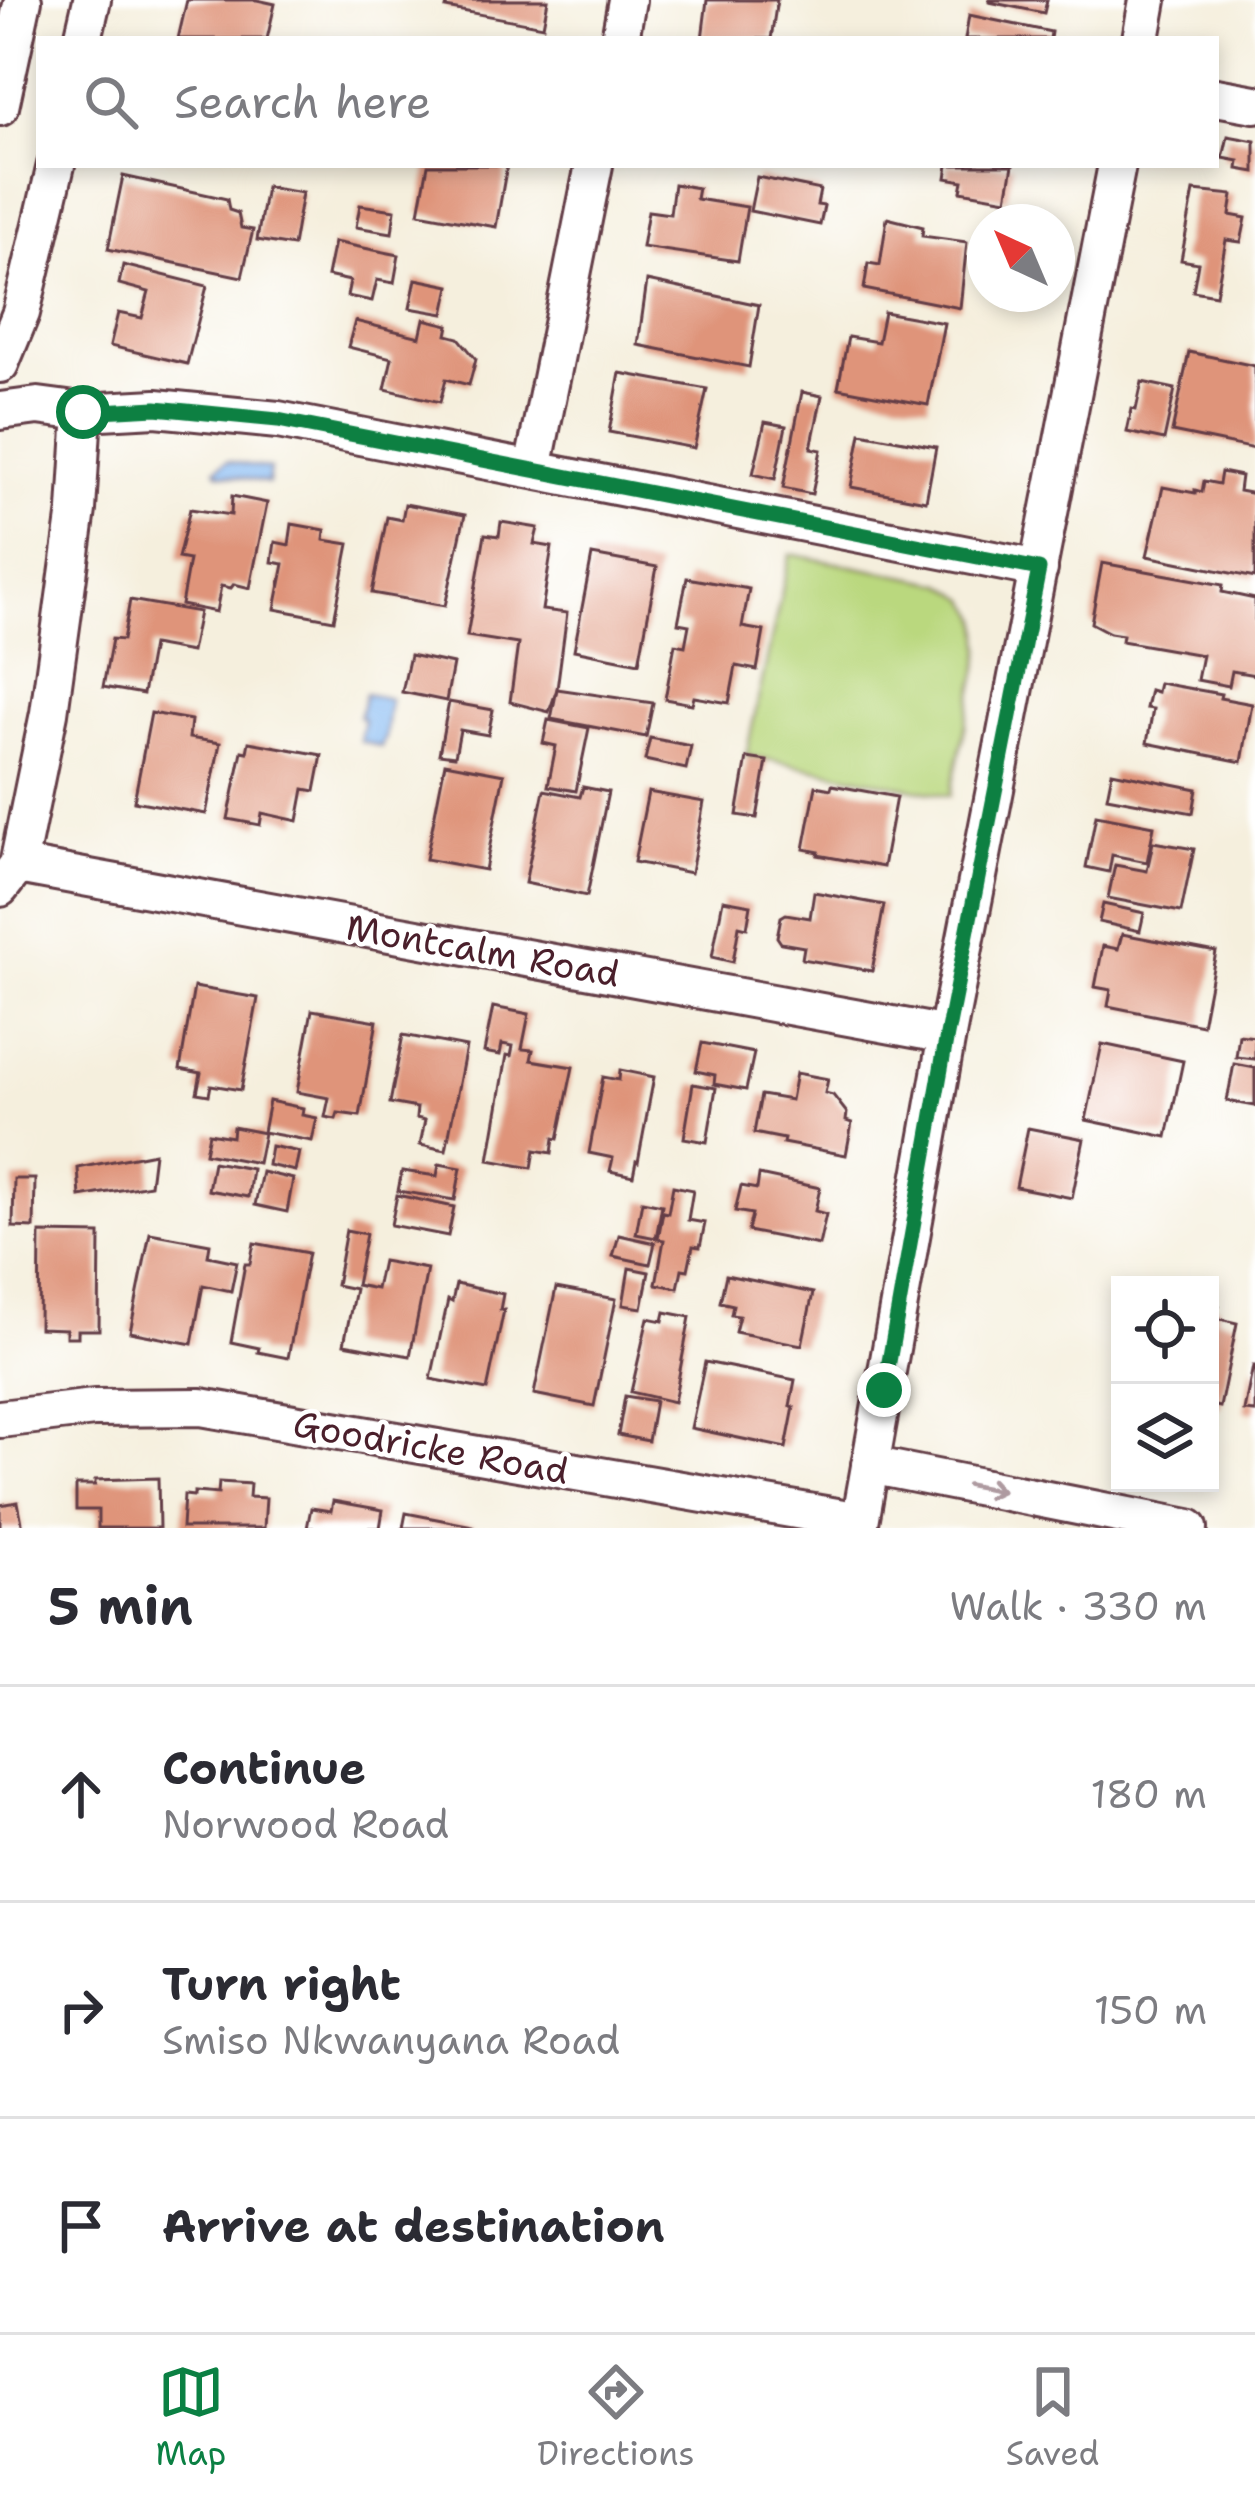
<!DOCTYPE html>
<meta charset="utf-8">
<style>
body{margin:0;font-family:"Shantell Sans",sans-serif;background:#f2f2f3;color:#2b2b33}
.controls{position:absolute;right:36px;bottom:36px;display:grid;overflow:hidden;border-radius:0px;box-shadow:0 6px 18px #0003}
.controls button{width:108px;height:108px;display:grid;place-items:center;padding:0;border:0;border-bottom:3px solid #e1e1e2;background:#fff;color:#2b2b33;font:60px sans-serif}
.compass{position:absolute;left:967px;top:204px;width:108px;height:108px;border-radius:50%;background:#fff;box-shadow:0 6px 18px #0003;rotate:316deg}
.stop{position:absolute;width:36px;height:36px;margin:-27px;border:9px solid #0b8043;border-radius:50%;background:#fff}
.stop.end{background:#0b8043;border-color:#fff;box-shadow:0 3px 12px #0008}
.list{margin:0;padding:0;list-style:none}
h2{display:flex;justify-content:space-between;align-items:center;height:156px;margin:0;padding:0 48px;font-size:51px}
h2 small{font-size:39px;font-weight:400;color:#7c7c81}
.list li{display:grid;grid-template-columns:78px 1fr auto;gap:36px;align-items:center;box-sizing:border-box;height:216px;padding:0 48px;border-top:3px solid #e1e1e2}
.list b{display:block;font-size:45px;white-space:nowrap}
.list p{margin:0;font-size:39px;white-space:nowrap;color:#7c7c81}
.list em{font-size:39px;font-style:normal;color:#7c7c81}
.icon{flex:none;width:66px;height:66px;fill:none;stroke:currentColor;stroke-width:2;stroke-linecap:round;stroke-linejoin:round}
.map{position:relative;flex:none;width:1255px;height:1528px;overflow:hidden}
.search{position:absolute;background:#fff;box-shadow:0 6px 18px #0003;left:36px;right:36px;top:36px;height:132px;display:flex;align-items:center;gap:30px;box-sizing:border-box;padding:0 42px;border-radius:0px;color:#7c7c81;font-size:45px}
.sheet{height:804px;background:#fff}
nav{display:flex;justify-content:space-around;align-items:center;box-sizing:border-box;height:168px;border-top:3px solid #e1e1e2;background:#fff;font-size:33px;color:#7c7c81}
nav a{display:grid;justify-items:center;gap:6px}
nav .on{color:#0b8043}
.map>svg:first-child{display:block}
</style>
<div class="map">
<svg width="1255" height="1528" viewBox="0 0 1255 1528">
<rect width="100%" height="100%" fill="#fff"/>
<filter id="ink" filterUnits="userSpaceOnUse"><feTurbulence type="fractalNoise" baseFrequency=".00833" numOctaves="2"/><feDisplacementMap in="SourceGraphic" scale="24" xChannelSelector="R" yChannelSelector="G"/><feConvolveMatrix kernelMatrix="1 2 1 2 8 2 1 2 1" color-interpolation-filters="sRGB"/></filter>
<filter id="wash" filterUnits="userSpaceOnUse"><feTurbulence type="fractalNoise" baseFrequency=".004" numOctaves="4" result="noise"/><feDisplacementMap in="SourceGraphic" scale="48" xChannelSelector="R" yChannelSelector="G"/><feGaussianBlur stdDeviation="2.7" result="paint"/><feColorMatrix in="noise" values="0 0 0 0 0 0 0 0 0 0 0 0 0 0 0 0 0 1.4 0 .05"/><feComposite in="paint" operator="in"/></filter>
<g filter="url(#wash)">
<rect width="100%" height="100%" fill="#f5efdd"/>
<!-- green -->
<polygon fill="#bad87e" stroke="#827c54" stroke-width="3" points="790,554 944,584 968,599 980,618 982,650 950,796 746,755"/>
<!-- water -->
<g fill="#85baf3" stroke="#686c8f" stroke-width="3">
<polygon points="227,461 270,469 268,483 218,473 216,469"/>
<polygon points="365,694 390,699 385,738 381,747 360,741 364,720 359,717"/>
</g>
<g id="blocks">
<!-- building -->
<g fill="#df947a">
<polygon points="187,0 257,0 275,4 267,39 178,39"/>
<polygon points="448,0 548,0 543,26 446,8"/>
<polygon points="707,0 777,0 771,39 702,39"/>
<polygon points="989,0 1047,0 1044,13 989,2"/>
<polygon points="969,15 1051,32 1050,39 965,39"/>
<polygon points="1228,136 1255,141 1255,172 1238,169 1239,161 1223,158"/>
<polygon points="428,165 507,165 496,227 419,213"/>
<polygon points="948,165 1013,165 1007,199 961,191 963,181 946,178"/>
<polygon points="123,176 227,199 229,210 238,213 241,228 253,230 242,277 108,249"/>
<polygon points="757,177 820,190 817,205 824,206 820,225 750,211"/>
<polygon points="674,184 698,188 696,199 747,207 738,261 642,247 648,211 670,214"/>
<polygon points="266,187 302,193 293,246 257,240"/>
<polygon points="1194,191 1233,195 1230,215 1246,218 1241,242 1226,240 1216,295 1193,291 1198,263 1181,260"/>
<polygon points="360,205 395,210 392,233 356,227"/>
<polygon points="887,218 923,227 922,236 967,242 960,308 864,289 868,263 880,265"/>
<polygon points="334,242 399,255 394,283 377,280 372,301 347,296 350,281 327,276"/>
<polygon points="123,265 207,286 187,364 110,346 118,313 142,318 149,292 119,284"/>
<polygon points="416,279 450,286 444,314 410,308"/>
<polygon points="647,281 759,305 749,367 638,345"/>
<polygon points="884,312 944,323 928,405 838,388 848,337 878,342"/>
<polygon points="424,319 449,325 447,335 459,338 476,359 469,385 446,379 440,402 385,389 392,358 348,347 355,321 420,337"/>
<polygon points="1189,352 1255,366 1255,449 1172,432"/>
<polygon points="620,373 707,389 694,448 609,432"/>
<polygon points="1142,382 1175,389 1164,440 1127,432 1132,409 1136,410"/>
<polygon points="802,392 822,396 811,448 821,450 812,494 783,488"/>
<polygon points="765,422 786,426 775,479 753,474"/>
<polygon points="861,433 936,447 926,501 851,487"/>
<polygon points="1221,472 1241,476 1239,491 1255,494 1255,578 1147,556 1163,487 1195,493 1195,490 1202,492 1204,481 1219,484"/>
<polygon points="232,496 267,503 250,588 234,584 231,588 221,586 216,612 181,605 189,560 178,558 190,509 231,515"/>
<polygon points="405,504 465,515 445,606 372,593 387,517 402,520"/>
<polygon points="501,522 538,528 534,544 552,547 542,610 567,613 557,689 549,712 510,702 518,644 467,636 485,534 499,536"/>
<polygon points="292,524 325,530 324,540 349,544 334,620 275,609 284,564 272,562 275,542 289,545"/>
<polygon points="592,555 657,567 639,663 574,650"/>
<polygon points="1102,563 1223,585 1222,592 1255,599 1255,675 1232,671 1229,686 1197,680 1202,655 1122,641 1123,635 1110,633 1091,623"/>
<polygon points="687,578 749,589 742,627 764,631 757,670 736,666 729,703 694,697 692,704 665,699 675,644 685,646 689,625 678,623"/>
<polygon points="130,600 199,612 191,652 152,645 143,694 103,687 112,639 123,640"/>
<polygon points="410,655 453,664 446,701 402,692"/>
<polygon points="1159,683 1221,694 1220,698 1252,704 1242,762 1147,743 1153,709 1146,708 1150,690 1157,692"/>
<polygon points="557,689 653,703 646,737 551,719"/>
<polygon points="449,702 493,710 488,735 460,730 455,756 439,754"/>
<polygon points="151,713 191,720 189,738 220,743 206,814 134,801"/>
<polygon points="548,720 589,728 576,791 548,786 556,746 543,743"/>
<polygon points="650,738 691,746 686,769 645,760"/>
<polygon points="249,742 322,755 315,791 304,789 298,821 262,813 260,825 228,819 242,751 247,752"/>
<polygon points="747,758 767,761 757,818 737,815"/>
<polygon points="445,763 504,774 485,870 426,859"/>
<polygon points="1112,772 1197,789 1193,813 1107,797"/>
<polygon points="832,785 896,797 883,867 818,855 819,852 804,849 816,786 831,789"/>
<polygon points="583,787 608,792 587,896 525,883 544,790 580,797"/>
<polygon points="648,792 704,802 691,873 634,862"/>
<polygon points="1096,815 1154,826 1147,862 1112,855 1109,872 1086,867"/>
<polygon points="1153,842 1194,849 1181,912 1108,898 1115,865 1147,871"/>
<polygon points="814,892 884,905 872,971 802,959 804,947 781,943 777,937 781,917 786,914 810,918"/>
<polygon points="723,900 751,905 747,928 739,926 733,962 712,957"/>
<polygon points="1103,904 1144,913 1140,931 1099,922"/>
<polygon points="1122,934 1216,952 1202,1025 1108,1006 1111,990 1095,987 1103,946 1118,949"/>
<polygon points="194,987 258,998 241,1090 211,1085 209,1095 197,1093 201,1073 180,1069"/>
<polygon points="493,1007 529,1014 522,1049 533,1050 531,1060 573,1067 558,1139 554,1138 552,1153 535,1150 532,1168 489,1160 507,1055 511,1056 513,1046 502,1044 500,1055 484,1052"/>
<polygon points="312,1010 377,1021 360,1116 338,1113 336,1119 325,1117 329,1098 297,1092"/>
<polygon points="403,1035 466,1047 446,1150 420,1145 425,1120 416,1118 417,1108 390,1103"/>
<polygon points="1239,1035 1255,1037 1255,1059 1236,1057"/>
<polygon points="702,1043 754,1053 746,1090 714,1084 715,1075 696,1071"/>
<polygon points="1102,1044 1183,1061 1167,1137 1086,1120"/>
<polygon points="1234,1064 1255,1068 1255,1106 1227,1101"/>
<polygon points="620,1070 654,1077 638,1162 636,1161 633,1176 610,1171 613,1158 589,1153 603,1077 619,1080"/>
<polygon points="796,1073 828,1079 825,1093 833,1095 847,1113 846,1121 852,1123 846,1155 783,1143 784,1139 754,1133 761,1095 791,1100"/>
<polygon points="693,1084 716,1088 707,1142 684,1138"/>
<polygon points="269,1101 303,1108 302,1115 317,1118 312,1141 263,1132"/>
<polygon points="233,1127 264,1133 258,1163 205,1153 209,1133 232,1137"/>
<polygon points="1028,1128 1084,1139 1072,1198 1016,1187"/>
<polygon points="271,1146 299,1152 295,1171 268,1165"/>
<polygon points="154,1153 150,1185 80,1197 78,1168"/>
<polygon points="213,1162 252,1169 248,1197 208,1190"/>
<polygon points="439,1164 461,1168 455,1200 398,1191 402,1171 437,1176"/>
<polygon points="262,1172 293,1179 287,1212 255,1205"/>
<polygon points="759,1175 820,1188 815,1211 826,1214 819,1245 748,1231 752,1214 735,1211 741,1186 757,1189"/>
<polygon points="14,1179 35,1179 34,1228 13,1227"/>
<polygon points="673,1186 693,1190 688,1220 705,1223 700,1247 693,1246 688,1270 682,1269 678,1288 656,1284 664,1240 658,1239 663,1212 668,1213"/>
<polygon points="397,1195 454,1207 448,1236 391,1225"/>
<polygon points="642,1201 662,1205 656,1238 636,1234"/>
<polygon points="346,1230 366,1234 356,1285 376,1289 382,1261 427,1269 410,1356 344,1344 355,1289 336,1285"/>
<polygon points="40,1233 100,1234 99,1330 78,1330 78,1337 66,1337 66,1329 39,1328"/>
<polygon points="150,1233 210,1244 208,1256 237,1262 231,1291 203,1285 192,1344 130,1332"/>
<polygon points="619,1235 655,1243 650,1264 613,1256"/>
<polygon points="254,1243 308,1253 288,1358 258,1352 259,1348 231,1342 245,1264 250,1264"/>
<polygon points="629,1268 649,1272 642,1308 623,1305"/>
<polygon points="726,1275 813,1293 802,1345 735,1332 739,1316 731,1315 733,1305 720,1302"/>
<polygon points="456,1284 503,1294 500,1310 504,1310 487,1390 431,1379 448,1300 452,1302"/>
<polygon points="556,1288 616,1299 594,1406 534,1394"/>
<polygon points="1210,1304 1219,1306 1216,1318 1237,1323 1220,1407 1210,1405"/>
<polygon points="665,1312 690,1317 674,1402 631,1392 648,1318 663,1321"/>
<polygon points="705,1362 795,1380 790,1406 794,1407 786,1448 691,1428"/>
<polygon points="1253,1366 1255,1366 1255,1412 1244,1411"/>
<polygon points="625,1396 655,1401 648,1441 618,1435"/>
<polygon points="158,1478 159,1528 98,1528 98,1510 76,1510 76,1485 95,1485 95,1480"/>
<polygon points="219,1482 250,1484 249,1497 266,1498 264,1528 182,1528 184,1495 194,1496 194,1492 218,1494"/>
<polygon points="333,1501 383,1510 380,1528 307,1528 311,1508 331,1511"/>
<polygon points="18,1502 23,1528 0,1528 0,1505"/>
<polygon points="406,1513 473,1526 473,1528 403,1528"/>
</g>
</g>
</g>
<g filter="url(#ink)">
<use href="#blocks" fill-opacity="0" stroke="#643e46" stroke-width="3"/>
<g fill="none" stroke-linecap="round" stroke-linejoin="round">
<!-- minor casing -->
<g stroke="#643e46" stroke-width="42">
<g id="minor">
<polyline points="83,39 92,0"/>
<polyline points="620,39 627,0"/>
<polyline points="1141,39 1148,0"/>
<polyline points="1216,97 1255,104"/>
<polyline points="0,107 23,0"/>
<polyline points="0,364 21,313 56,165"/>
<polyline points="0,411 38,406 83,412 156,408 278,420 1039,569"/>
<polyline points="533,469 594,165"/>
<polyline points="18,865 947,1035"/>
<polyline points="0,888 18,865 49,713 77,510 83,412"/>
<polyline points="0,1419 94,1408 201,1407 860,1521"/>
<polyline points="870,1465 1189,1528"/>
<polyline points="859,1528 947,1035 1117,165"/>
</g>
</g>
<!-- minor -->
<use href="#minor" stroke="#fff" stroke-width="36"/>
</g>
<!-- one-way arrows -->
<defs><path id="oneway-shaft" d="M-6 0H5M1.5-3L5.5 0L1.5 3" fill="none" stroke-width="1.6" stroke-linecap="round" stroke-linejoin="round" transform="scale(3)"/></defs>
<use stroke="#ae9aa0" href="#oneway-shaft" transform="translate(985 1488) rotate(11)"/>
</g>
<g fill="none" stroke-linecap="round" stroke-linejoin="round" filter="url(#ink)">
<!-- route -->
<polyline stroke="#0b8043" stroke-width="15" points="83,412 156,408 278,420 1039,569 947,1035 884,1390"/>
</g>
<g text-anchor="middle" stroke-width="9" stroke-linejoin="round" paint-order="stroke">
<!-- street labels -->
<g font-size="36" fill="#4a1f2b" stroke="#fff">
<text transform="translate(483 950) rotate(10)" y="13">Montcalm Road</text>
<text transform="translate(431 1447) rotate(10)" y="13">Goodricke Road</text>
</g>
</g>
</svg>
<div class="controls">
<button><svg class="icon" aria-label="locate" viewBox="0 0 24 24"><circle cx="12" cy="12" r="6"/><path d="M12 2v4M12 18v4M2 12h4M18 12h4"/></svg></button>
<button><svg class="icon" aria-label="layers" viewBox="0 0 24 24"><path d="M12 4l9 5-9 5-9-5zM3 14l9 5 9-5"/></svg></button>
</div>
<svg class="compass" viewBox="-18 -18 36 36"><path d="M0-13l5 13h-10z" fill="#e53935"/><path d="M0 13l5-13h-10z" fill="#7c7c81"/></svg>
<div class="stop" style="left:83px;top:412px"></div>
<div class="stop end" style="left:884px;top:1390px"></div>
<div class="search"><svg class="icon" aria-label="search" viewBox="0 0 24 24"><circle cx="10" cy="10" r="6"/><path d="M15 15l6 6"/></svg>Search here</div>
</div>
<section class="sheet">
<h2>5 min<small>Walk · 330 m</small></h2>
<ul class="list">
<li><svg class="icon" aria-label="ahead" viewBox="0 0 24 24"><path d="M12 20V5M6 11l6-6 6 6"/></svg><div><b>Continue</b><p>Norwood Road</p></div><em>180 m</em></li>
<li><svg class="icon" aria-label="right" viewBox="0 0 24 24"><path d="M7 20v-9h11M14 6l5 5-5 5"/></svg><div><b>Turn right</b><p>Smiso Nkwanyana Road</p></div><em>150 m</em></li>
<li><svg class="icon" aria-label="arrive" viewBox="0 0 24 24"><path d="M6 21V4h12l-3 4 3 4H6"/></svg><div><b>Arrive at destination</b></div></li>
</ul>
</section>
<nav>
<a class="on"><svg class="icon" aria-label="map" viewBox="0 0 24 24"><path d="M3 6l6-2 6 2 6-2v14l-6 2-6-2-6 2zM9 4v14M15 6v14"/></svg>Map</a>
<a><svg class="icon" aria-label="directions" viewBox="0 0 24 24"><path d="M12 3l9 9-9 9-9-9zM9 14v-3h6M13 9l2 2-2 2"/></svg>Directions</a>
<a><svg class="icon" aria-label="saved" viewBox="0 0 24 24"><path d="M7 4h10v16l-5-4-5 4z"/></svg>Saved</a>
</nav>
